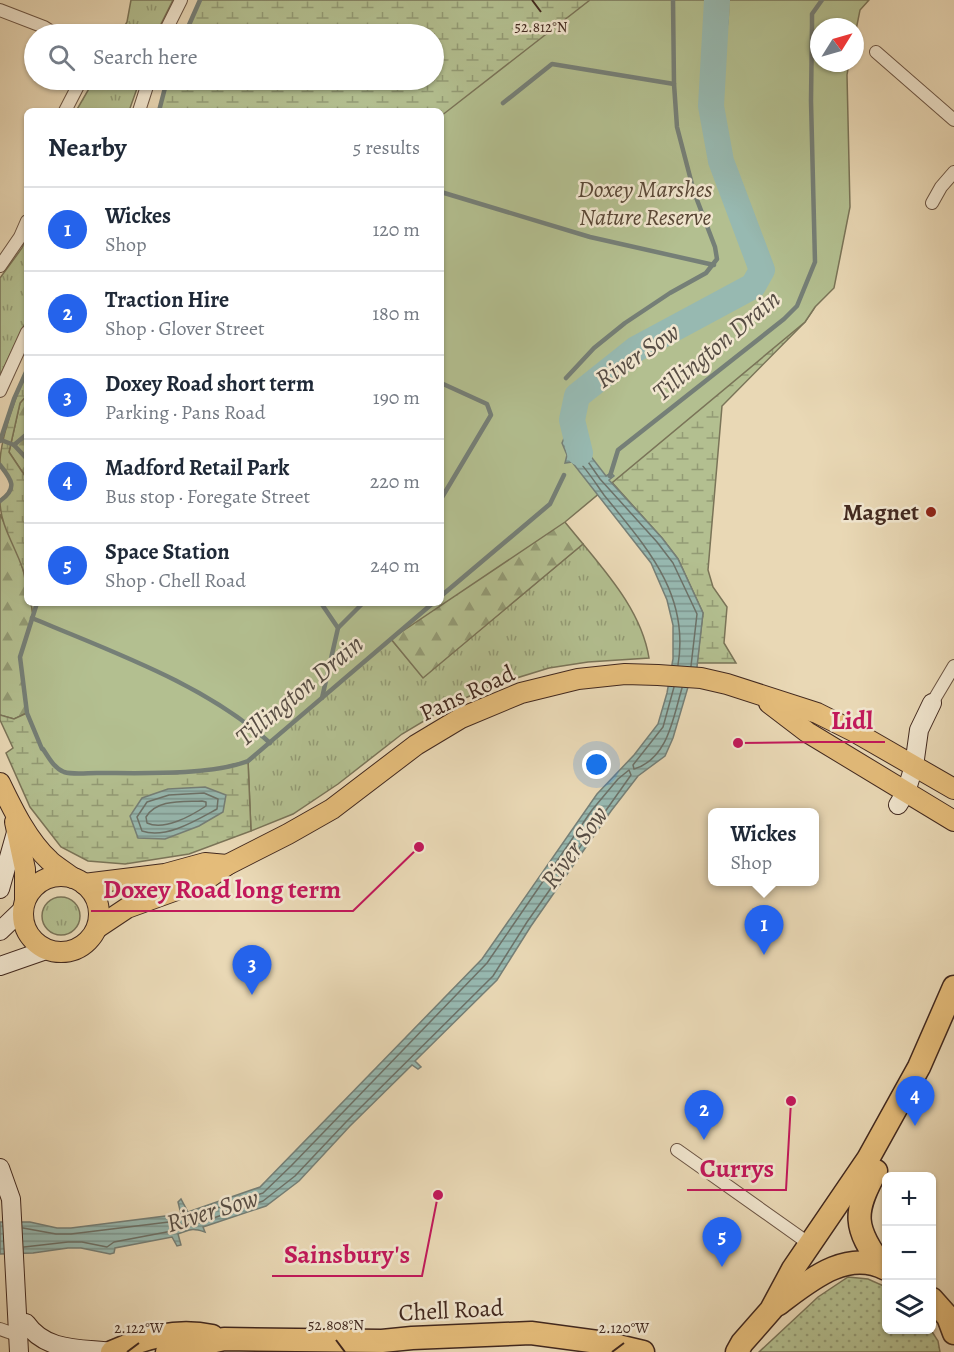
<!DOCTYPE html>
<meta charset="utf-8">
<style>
body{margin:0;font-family:Alegreya,serif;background:#f6f6f7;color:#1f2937}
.controls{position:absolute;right:18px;bottom:18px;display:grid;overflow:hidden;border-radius:9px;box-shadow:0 2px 4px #0004}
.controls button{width:54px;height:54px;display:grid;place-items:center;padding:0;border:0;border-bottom:2px solid #e0e1e3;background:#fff;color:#1f2937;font:30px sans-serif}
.compass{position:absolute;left:810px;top:18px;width:54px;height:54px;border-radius:50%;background:#fff;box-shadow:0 2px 4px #0004;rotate:53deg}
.you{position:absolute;left:597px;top:765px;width:21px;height:21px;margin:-15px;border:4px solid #fff;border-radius:50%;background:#1a73e8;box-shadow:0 0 0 9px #1a73e833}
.badge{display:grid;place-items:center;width:39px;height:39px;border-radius:50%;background:#2563eb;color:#fff;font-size:20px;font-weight:700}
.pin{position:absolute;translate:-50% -50px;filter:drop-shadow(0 2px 3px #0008)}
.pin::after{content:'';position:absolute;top:32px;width:21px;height:18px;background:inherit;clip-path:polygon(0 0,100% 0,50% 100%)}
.popup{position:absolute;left:708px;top:808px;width:111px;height:78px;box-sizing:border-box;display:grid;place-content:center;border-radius:9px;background:#fff;filter:drop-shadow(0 2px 4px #0005);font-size:20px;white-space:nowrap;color:#747a83}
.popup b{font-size:22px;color:#1f2937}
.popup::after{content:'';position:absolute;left:50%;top:100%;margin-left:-12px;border:12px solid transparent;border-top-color:#fff}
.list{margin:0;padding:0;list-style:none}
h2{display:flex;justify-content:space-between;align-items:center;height:78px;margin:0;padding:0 24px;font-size:26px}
h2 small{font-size:20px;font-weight:400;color:#747a83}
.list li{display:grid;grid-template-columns:39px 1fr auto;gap:18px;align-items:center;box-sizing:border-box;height:84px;padding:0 24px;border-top:2px solid #e0e1e3}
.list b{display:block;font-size:22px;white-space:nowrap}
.list p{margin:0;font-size:20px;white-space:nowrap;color:#747a83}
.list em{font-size:20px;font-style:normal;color:#747a83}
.icon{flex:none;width:33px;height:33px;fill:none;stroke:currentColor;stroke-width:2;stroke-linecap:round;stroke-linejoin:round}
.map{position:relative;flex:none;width:954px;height:1352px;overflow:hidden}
.search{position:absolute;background:#fff;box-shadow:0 2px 4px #0004;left:24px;top:24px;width:420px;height:66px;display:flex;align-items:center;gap:15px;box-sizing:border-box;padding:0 21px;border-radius:33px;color:#747a83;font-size:22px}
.panel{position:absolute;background:#fff;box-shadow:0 2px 4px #0004;left:24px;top:108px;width:420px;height:498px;border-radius:9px}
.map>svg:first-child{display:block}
</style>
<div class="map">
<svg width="954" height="1352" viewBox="0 0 954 1352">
<defs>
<pattern id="grass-tufts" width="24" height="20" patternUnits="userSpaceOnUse" patternTransform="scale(1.5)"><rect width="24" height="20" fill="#b3bf90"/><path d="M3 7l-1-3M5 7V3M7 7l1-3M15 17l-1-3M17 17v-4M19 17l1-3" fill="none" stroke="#939b75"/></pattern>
<pattern id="forest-firs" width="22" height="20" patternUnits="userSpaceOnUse" patternTransform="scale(1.5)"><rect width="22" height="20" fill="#b3bf90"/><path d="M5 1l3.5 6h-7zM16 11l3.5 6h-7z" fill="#939b75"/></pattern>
<pattern id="wetland-marsh" width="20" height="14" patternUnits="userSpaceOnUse" patternTransform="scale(1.5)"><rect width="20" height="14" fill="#b3bf90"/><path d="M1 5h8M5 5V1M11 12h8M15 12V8" fill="none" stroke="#939b75"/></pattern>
<pattern id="garden-dots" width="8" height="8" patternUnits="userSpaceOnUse" patternTransform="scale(1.5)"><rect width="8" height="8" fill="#b3bf90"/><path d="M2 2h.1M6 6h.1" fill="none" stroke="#939b75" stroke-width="1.8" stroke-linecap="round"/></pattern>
<pattern id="water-rules" width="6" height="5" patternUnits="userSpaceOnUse" patternTransform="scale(1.5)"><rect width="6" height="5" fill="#97b9b1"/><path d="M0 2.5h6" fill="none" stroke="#7d968f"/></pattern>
</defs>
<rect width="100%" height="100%" fill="#e9d8b5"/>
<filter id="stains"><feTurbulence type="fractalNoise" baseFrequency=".00333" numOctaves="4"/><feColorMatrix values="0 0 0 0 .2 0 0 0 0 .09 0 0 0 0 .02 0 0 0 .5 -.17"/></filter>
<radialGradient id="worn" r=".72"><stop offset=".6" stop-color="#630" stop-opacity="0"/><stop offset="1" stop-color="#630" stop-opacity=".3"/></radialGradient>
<!-- grass -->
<g fill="url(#grass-tufts)" stroke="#7a7458" stroke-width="1.5">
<polygon points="131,0 173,0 156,34 120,34 127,22"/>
<polygon points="94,80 140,80 129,111 76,111"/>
<polygon points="27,236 27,319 0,376 0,278 22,248"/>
<path d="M583,544C611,578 642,614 649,658L588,662L549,668L497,684L454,703L402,734L338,784L293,814L251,831L248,761L391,639L423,677Z"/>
<circle cx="61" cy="916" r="19"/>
</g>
<!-- forest -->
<g fill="url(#forest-firs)" stroke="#7a7458" stroke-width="1.5">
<polygon points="27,395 27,479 9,452 20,403"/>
<polygon points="441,499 550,504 583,544 423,678 391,639 401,607 441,603"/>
<path d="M0,514C15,547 27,566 27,603H31L33,615L20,657L27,713L14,719L0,715Z"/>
</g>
<!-- wetland -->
<g fill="url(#wetland-marsh)" stroke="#7a7458" stroke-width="1.5">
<polygon points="200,0 706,0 441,499 441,111 159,111 167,80 434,80 434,34 185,34"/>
<polygon points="815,307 805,322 722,406 708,570 713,587 727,607 724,643 736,663 697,663 703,613 678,559 662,538 609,479"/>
<path d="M27,370V395L20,403L9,452L27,479V584C22,555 0,530 0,501C26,483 3,479 0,463C0,439 17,393 27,370Z"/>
<polygon points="31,603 396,603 391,639 248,761 251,831 189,854 125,864 88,861 61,847 30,807 6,753 13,748 0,720 0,715 14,719 27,713 20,657 33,615"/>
</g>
<!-- park -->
<polygon fill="#b3bf90" stroke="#7a7458" stroke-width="1.5" points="590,0 869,0 860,10 855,35 855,27 819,27 819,63 849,63 847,75 850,207 834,288 815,307 805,322 565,522 391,639 248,761 210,770 143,773 65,773 54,765 42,749 27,713 20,657 37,603 441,603 441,116"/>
<!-- garden -->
<polygon fill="url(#garden-dots)" stroke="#7a7458" stroke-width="1.5" points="848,1277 868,1279 886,1287 886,1330 931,1330 938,1341 940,1352 759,1352 818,1297"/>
<!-- water -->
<g fill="url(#water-rules)" stroke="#757f77" stroke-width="1.5">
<path d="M706,0H728C731,27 721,52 712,77Z"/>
<path d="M572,420L586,435L589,454L606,476L611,473L614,476L609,480L662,538L678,559L703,613L697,667L701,670L688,687L673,738L665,756L638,776L611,811L531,926L497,980L415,1061L421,1067L418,1069L412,1065L350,1126L299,1181L266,1206L203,1227L205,1232C192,1228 192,1229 178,1234L181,1245L177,1246L172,1237L115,1248L114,1253L110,1254L81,1248H68L33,1253L0,1254V1222H30L57,1228H71L181,1214L178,1202L181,1199L188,1212L260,1187L482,959L597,794L634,755L658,724L667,693L673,659V625L667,600L651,563L572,462L565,463L567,455L562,443Z"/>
<polygon points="205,787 226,795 223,812 199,826 165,839 138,838 130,816 142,798 168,789"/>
</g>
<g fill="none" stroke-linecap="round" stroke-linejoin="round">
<!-- shore -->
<g stroke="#6c7168" stroke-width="1.5">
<path d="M678,665C690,593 645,546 604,495C596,484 583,463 573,456L568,443L573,433L580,437L584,456L600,479L657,542L673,563L697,614L691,666"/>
<path d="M674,687L663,727L633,765L634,769C668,759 673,718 682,688"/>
<polygon points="629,770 631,775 527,922 493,976 346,1122 295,1176 263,1201 199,1223 183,1224 183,1221 186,1218 263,1193 291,1166 487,963 592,810 618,779"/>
<path d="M204,793L218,799L217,809C195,821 166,839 142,831L137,817L147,802L169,795Z"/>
<path d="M202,801L206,802V806C191,816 164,831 147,823L146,817C157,799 182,802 202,801Z"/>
<polyline points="23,1228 56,1234 71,1234 177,1221 181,1224 172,1231 114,1242 107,1247 82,1242 68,1242 24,1247"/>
</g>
<!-- stream -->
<g stroke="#757f77" stroke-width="4.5">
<polyline points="185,34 200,0"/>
<polyline points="503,103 552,64 674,84"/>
<polyline points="159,111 167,80"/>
<polyline points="441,192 590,237 714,265"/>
<polyline points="566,378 594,348 625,323 670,293 706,273 717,259 715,247 694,192 677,127 674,84 673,0"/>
<polyline points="441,383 487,404 491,415 441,499"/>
<polyline points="1,440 14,445 27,434"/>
<polyline points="0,441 14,399 27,370"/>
<polyline points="14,445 27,459"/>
<path d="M0,465C12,480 18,488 0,501"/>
<polyline points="610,476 618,450 784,319 797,306 815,262 811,101 812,25 812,14 822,0"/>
<polyline points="441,596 550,504 564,475"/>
<polyline points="37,603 20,657 27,713 42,749"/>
<polyline points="321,603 338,628 322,698"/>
<path d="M32,618C112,652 205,684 270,743"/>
<polyline points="338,628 363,603"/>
<path d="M43,749C49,758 54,768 64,772C73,775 87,773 97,773C140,773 209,776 248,761L433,603"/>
</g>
<!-- river -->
<polyline stroke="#97b9b1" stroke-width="26" points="580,453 572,420 577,396 636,349 753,286 762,270 721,161 711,106 717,0"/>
<!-- street casing -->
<g stroke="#6c5544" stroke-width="14">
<g id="street">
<polyline points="0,10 44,27 55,34"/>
<polyline points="164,34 181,0"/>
<polyline points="876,52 954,120"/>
<polyline points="65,111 81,80"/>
<polyline points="139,111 149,80"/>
<polyline points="932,203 941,187 954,172"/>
<polyline points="0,266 20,237 27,221"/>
<polyline points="0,391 27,332"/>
<polyline points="932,703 954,666"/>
<polyline points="677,1150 811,1245"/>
<polyline points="0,1329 17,1335"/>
</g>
</g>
<!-- secondary casing -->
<g stroke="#42291f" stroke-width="20">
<g id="secondary">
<polyline points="898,805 906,792 914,766 919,730 932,703"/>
<polyline points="0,889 17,829"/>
<polyline points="0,931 23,909"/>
<polyline points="0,966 46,950"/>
<polyline points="0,1168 11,1199 19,1352"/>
<path d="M26,1323C46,1352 80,1348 113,1352"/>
</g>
</g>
<!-- primary casing -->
<g stroke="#42291f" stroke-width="22">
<g id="primary">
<polyline points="769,703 807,732 954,821"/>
<path d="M0,783C13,810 28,841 50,861C57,867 65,872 73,878"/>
<polyline points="15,822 25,869 25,900"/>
<circle cx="61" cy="914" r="38"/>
<polyline points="84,884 165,874 205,863 227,865"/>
<polyline points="97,928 127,908 207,879 227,865 288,834 332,809 416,745 461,718 521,693 578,679 625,674 658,675 701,678 727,684 817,713 855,732 954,789"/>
</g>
</g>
<!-- highway casing -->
<g stroke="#42291f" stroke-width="25">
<g id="highway">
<path d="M876,1171C853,1212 853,1228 883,1267"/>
<polyline points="932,1299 948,1317 954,1333"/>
<path d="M777,1305C808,1282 846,1248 886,1269"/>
<path d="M112,1352C144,1338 176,1328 212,1336"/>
<polyline points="167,1352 224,1339 382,1341 412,1338 531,1333 605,1343 643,1352"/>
<polyline points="737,1352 742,1343 771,1310 793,1269 868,1159 919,1067 954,987"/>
</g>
</g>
<!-- street -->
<use href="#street" stroke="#f1e6cf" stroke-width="12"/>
<!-- secondary -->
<use href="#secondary" stroke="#f1e6cf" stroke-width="18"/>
<!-- primary -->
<use href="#primary" stroke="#e4bc7a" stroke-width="20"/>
<!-- highway -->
<use href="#highway" stroke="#e4bc7a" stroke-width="22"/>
</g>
<!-- ticks -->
<path fill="none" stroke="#42291f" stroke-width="2" d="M532,0L541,12M336,1340L345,1352M127,1352L139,1343M612,1352L624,1343"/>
<!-- markers -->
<circle fill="#8f2418" stroke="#f1e6cf" stroke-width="2" cx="931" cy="512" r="6"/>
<g text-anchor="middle" stroke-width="5" stroke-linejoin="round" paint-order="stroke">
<!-- park labels -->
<g font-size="24" font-style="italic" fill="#594736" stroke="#f1e6cf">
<text x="645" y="197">Doxey Marshes<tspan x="645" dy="28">Nature Reserve</tspan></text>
</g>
<!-- poi labels -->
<g font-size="24" font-weight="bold" fill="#42291f" stroke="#f1e6cf" text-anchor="end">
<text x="919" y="520">Magnet</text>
</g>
<!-- street labels -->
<g font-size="24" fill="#42291f" stroke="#f1e6cf">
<text transform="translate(467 693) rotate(-25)" y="8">Pans Road</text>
<text transform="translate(451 1310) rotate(-3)" y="8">Chell Road</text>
</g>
<!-- water labels -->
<g font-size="26" font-style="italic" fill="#574d44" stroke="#f1e6cf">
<text transform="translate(716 345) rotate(-40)" y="9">Tillington Drain</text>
<text transform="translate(637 355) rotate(-34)" y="9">River Sow</text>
<text transform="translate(299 690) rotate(-40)" y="9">Tillington Drain</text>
<text transform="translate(574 847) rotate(-54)" y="9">River Sow</text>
<text transform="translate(212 1210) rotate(-17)" y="9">River Sow</text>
</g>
</g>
<g font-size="15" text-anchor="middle" fill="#42291f" stroke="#f1e6cf" stroke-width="5" stroke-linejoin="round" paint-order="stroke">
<text x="541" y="32">52.812°N</text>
<text x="336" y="1330">52.808°N</text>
<text x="139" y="1333">2.122°W</text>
<text x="624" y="1333">2.120°W</text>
</g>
<!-- callouts -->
<path fill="none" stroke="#c2185b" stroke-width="2" d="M738 743L819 742H885M419 847L353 911H91M791 1101L786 1190H687M438 1195L422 1276H272"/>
<g fill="#c2185b" stroke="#f1e6cf" stroke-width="2">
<circle cx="738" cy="743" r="6"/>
<circle cx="419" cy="847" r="6"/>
<circle cx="791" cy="1101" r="6"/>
<circle cx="438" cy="1195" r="6"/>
</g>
<g font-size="26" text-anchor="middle" font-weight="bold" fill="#c2185b" stroke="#f1e6cf" stroke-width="5" stroke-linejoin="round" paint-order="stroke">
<text x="852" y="729">Lidl</text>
<text x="222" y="898">Doxey Road long term</text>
<text x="737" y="1177">Currys</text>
<text x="347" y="1263">Sainsbury's</text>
</g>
<rect width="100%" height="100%" filter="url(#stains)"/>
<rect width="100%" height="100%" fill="url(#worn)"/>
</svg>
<div class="controls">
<button>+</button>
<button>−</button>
<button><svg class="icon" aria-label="layers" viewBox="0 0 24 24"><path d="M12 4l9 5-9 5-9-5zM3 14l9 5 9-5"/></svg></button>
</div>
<svg class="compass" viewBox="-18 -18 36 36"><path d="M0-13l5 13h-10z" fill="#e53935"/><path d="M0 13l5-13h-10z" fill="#747a83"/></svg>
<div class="you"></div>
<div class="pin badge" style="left:764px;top:955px">1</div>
<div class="popup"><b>Wickes</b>Shop</div>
<div class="pin badge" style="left:704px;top:1140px">2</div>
<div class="pin badge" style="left:252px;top:995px">3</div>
<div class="pin badge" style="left:915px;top:1126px">4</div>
<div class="pin badge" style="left:722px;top:1267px">5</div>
<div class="search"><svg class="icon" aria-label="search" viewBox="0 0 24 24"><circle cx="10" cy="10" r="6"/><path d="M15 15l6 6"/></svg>Search here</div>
<section class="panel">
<h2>Nearby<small>5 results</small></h2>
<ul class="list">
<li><span class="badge">1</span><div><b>Wickes</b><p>Shop</p></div><em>120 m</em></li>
<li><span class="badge">2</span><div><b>Traction Hire</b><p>Shop · Glover Street</p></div><em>180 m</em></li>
<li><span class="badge">3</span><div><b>Doxey Road short term</b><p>Parking · Pans Road</p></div><em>190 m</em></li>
<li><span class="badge">4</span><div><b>Madford Retail Park</b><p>Bus stop · Foregate Street</p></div><em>220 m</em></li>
<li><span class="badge">5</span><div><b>Space Station</b><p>Shop · Chell Road</p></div><em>240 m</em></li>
</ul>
</section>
</div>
